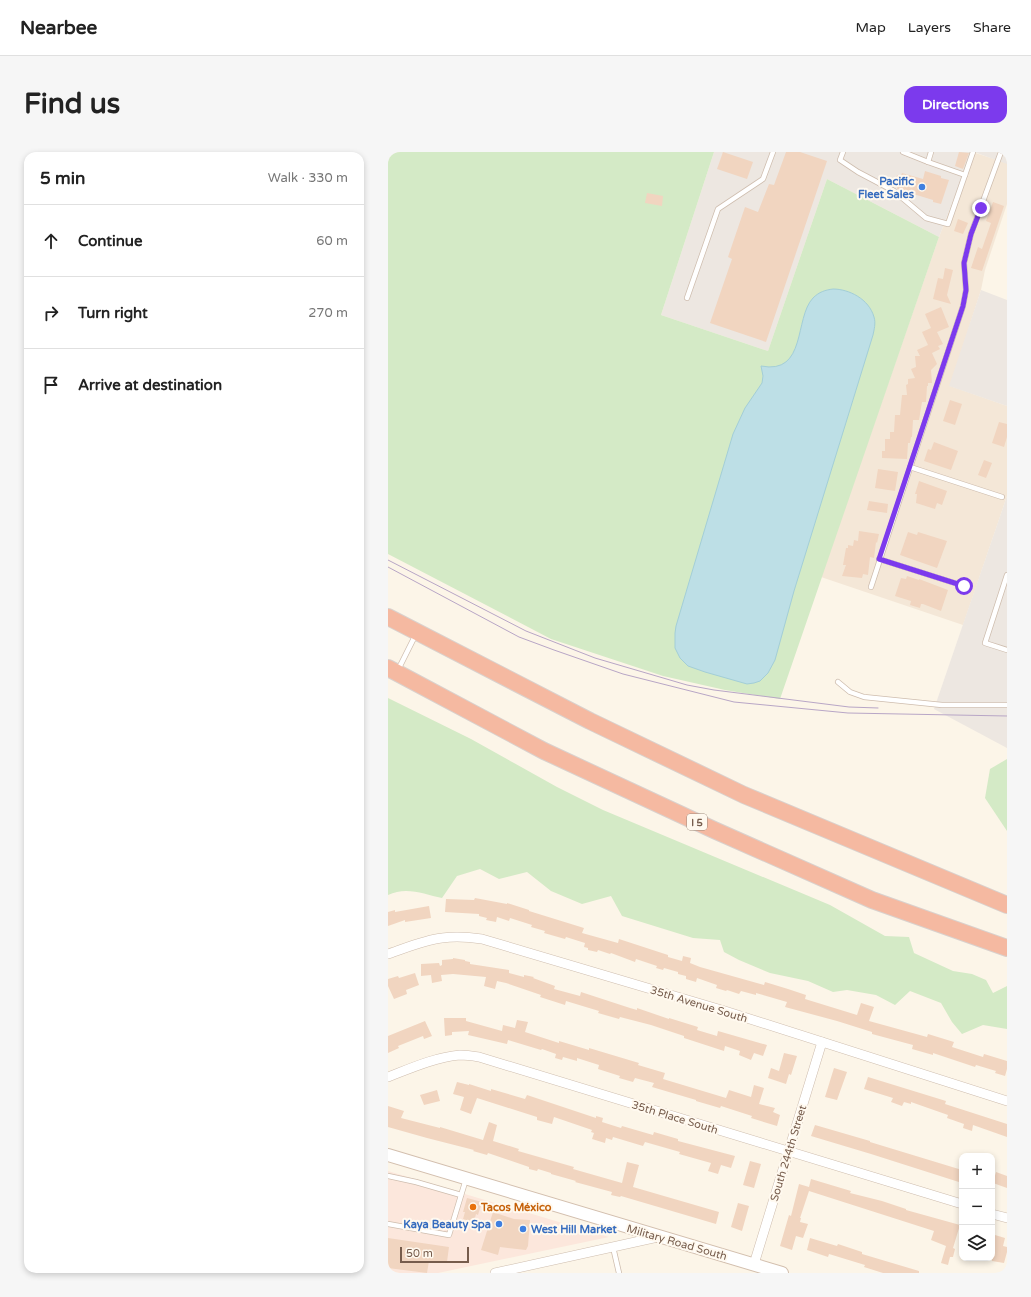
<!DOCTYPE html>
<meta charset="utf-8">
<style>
body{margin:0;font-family:"Varela Round",sans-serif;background:#f6f6f6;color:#222}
.controls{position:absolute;right:12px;bottom:12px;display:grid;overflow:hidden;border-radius:8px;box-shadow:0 2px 6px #0003}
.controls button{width:36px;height:36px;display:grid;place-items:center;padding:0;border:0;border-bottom:1px solid #e0e0e0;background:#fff;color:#222;font:20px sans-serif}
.scale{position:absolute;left:12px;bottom:10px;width:69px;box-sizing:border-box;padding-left:4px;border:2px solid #765c4c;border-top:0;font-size:11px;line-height:14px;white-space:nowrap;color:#765c4c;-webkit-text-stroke:3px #fff9ef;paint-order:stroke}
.stop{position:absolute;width:12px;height:12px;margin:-9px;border:3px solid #7c3aed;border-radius:50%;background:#fff}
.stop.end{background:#7c3aed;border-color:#fff;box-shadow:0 1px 4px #0008}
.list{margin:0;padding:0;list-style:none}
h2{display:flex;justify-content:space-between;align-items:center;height:52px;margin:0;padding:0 16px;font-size:17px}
h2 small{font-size:13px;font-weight:400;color:#767676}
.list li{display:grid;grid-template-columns:26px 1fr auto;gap:12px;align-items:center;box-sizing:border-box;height:72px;padding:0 16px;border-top:1px solid #e0e0e0}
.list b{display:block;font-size:15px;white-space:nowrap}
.list em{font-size:13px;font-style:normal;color:#767676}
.icon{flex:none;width:22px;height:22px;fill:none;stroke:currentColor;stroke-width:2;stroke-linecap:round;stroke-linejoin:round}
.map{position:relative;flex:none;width:619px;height:1121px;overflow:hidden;border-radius:12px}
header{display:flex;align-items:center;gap:24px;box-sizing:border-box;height:56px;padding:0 20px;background:#fff;border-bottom:1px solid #e0e0e0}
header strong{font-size:19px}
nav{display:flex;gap:22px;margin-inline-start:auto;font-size:14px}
.intro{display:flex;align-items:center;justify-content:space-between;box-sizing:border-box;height:96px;padding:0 24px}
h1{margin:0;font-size:28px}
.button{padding:10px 18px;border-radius:12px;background:#7c3aed;color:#fff;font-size:14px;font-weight:700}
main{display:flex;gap:24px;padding:0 24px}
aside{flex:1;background:#fff;border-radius:12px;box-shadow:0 2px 6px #0003}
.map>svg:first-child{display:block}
</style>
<header>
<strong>Nearbee</strong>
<nav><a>Map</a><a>Layers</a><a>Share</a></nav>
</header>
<div class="intro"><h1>Find us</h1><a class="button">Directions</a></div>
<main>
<aside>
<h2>5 min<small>Walk · 330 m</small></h2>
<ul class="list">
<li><svg class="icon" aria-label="ahead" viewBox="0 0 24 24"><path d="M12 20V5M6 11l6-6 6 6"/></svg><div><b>Continue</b></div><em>60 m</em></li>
<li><svg class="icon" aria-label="right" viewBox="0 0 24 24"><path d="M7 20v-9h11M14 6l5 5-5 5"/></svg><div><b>Turn right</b></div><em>270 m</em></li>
<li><svg class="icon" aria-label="arrive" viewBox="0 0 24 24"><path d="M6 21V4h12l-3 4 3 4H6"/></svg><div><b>Arrive at destination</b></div></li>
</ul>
</aside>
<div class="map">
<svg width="619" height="1121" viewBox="0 0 619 1121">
<rect width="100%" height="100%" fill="#fcf5e8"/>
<!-- residential -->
<polygon fill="#f4e7d7" points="584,0 619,11 619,52 597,118 593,138 562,234 619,254 619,344 575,473 433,425 551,85"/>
<!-- commercial -->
<polygon fill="#fce7dc" points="0,1019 221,1085 50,1121 0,1121"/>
<!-- industrial -->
<g fill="#ede7e1">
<polygon points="326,0 584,0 551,85 439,27 380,199 273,163"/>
<polygon points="586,0 619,0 619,12"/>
<polygon points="593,138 619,148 619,254 561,234"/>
<polygon points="619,344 619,596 546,557"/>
</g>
<!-- green -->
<g fill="#d4eac6">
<polygon points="0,0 326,0 273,163 380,199 439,27 551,85 392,547 337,538 275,524 163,487 0,402"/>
<path d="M0,546L83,587L169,635L215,658L442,753L497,784L521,785L526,801L565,819L584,822L598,828L605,841L619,834V877L595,873L574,882L564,870L553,851L522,839L507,853L488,843L459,838L445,840L420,829L382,821L351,808L336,800L332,788L305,786L234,764L223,744L194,752L163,739L139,720L111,727L92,717L69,724L54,746C36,742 18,734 0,743Z"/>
<polygon points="619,607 619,679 597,646 602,617"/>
</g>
<!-- water -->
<path fill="#bddfe6" stroke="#a3ced7" d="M445,137C461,137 481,147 486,165C488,171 486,178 485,183L406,439L387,508L380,521L372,529L366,531L359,532L317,520L300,514L292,506L287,496V481L288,474L345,282L357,256L374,231L375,224L373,214C419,223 406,166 425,146C431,140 437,138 445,137Z"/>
<!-- building -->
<g fill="#f1d5c0">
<polygon points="335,0 365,10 359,27 329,17"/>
<polygon points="398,0 412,0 439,9 378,190 322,171 344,107 340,105 357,55 370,60 381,32 386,33"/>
<polygon points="571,0 581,1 575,17 567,14"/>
<polygon points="537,19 553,24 553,26 561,28 553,52 545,50 545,48 509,37 510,32 507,31 509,23 513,24 514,21 535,27"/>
<polygon points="259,41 275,44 274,54 257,51"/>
<polygon points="605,50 616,54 594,119 583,116 590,95 594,97 603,71 598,69"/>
<polygon points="570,67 580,71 575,82 566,79"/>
<polygon points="557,116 565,118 559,143 563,152 545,147 550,126 555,127"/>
<polygon points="553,155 561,175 549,180 555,192 550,194 552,197 544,201 549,212 543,218 544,231 540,231 540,234 539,234 538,250 534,250 531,268 525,268 524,285 523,285 522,291 520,291 519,307 494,306 494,299 497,299 497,287 502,287 502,280 506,280 507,263 512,263 514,243 519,243 518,233 520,232 520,227 527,226 523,217 528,215 527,204 532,204 529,198 540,193 534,180 543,176 537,162"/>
<polygon points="562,248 574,252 567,273 555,269"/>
<polygon points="611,270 619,272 619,285 616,295 604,291"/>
<polygon points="546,290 570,299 563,318 536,309 540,297 543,298"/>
<polygon points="596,308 604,311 598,326 590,323"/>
<polygon points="490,317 510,320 507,339 487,336"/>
<polygon points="531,329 559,339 554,353 549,351 547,357 528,351 529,342 527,342"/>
<polygon points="481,349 500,352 499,361 479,358"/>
<polygon points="471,379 491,382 489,391 488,390 486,406 482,405 480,423 475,422 474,426 454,424 458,413 455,413 458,396 460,396 460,393 465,394 466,388 470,389"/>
<polygon points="520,380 529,383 530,380 559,389 549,416 512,403"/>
<polygon points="519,424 531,428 531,427 560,438 553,459 535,452 533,452 532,456 522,453 523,449 507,444 513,426 518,427"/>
<polygon points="87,746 119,752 119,751 141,758 141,759 196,776 194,781 230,791 231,787 280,803 280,805 294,809 295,804 303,806 302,811 312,815 376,833 377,830 400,837 418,843 417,847 469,863 473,851 486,855 481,869 539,885 540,882 566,890 564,895 595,905 596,902 619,909 619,917 617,924 607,921 608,919 588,913 587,915 545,901 545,903 524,897 525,893 484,882 484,880 449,869 397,855 399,850 368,841 368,843 353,839 351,842 339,838 338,839 328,836 329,833 309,826 308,830 298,827 298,824 290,822 290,820 276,816 275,818 268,816 269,814 248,807 247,810 223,801 222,802 210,798 209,800 200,798 200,796 196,795 197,791 178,785 177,787 156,781 157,779 143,775 144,773 122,766 121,769 109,765 108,770 98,768 99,766 91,764 91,762 57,760 58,747 86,748"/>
<polygon points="41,754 43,766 17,770 17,768 0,774 0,760 7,758 7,760"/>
<polygon points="65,806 77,808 77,809 82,810 82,812 121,818 121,821 136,825 136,823 146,825 145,826 167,834 166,837 192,844 193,840 242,856 249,858 249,856 281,867 281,866 310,875 309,878 329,884 330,879 379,893 375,904 366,901 363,908 351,903 352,899 337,894 336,899 296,886 296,884 263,873 232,865 231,867 210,861 211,859 178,849 177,853 152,845 153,843 118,831 109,829 107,837 96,834 98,825 65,822 53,823 54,829 44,831 43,823 33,824 33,812 51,811 52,814 54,813 54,808 65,807"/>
<polygon points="27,821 31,833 18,838 19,842 6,847 0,834 0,827 10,824 11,826"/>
<polygon points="56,866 78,866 78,869 114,879 115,873 127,876 129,868 140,870 137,880 171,891 171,889 201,898 201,896 251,911 250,913 277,921 275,927 338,946 341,938 363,945 366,933 376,936 371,952 387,956 385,960 392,963 389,974 363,966 364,964 333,954 332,956 308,949 308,948 264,935 266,931 247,926 245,930 231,926 232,924 210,917 211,913 189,906 189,909 175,905 174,908 167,906 168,902 154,897 153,898 120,888 119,892 80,883 81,879 64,880 64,883 57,884"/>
<polygon points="37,869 44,884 36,887 35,884 10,894 11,896 0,901 0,884"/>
<polygon points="396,901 409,904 403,923 401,922 398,932 380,926 383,916 391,919"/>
<polygon points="446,916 459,920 449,948 437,945"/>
<polygon points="480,925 558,949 557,952 619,972 619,985 585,973 584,979 575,976 576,972 559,966 560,963 523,950 523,952 516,950 514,954 503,950 505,946 476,937"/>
<polygon points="69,930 81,933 81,932 103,939 103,937 137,947 139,943 208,966 208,964 215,966 214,970 233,976 234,974 265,983 266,980 290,987 290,989 347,1004 343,1016 333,1013 330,1022 320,1019 323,1011 291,1002 292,1000 257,990 255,994 225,985 224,988 218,986 217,991 204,987 206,981 203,980 204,978 166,965 164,972 149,968 149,965 89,946 83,962 72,958 76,945 65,942"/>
<polygon points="49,938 52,949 36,953 32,943"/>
<polygon points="0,954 16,959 13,966 52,976 52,975 95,988 101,970 109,973 105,989 131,997 130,999 186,1015 185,1017 234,1031 239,1010 251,1013 245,1035 331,1060 328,1072 233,1044 232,1045 223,1043 224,1040 187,1030 188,1029 163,1022 163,1021 150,1017 149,1019 141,1017 141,1015 100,1001 99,1003 85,999 86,998 39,986 0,975"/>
<polygon points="427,973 482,989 482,990 574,1018 574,1031 483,1002 423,984"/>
<polygon points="362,1009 373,1012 366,1036 355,1033"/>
<polygon points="608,1020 619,1024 619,1036 605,1031"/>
<polygon points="423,1027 463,1039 462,1041 494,1049 518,1057 518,1058 572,1073 565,1096 567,1097 565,1105 562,1105 560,1113 553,1111 558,1094 543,1088 546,1079 421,1039 412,1066 413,1066 412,1070 420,1072 415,1086 408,1084 404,1098 392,1094 401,1063 403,1064 411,1032 421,1035"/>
<polygon points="79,1046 94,1050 90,1063 88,1062 86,1070 75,1067 77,1060 75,1060"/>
<polygon points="350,1051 361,1054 354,1079 343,1075"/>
<polygon points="105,1060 126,1067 142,1068 140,1094 138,1098 112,1095 110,1103 93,1098"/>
<polygon points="607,1083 617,1086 615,1094 619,1095 619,1100 616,1111 604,1109 604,1093"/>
<polygon points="0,1086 61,1095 59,1110 41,1109 39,1121 0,1116"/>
<polygon points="422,1086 449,1094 450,1092 474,1100 474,1102 531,1119 531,1121 495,1121 476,1115 477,1113 441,1102 440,1105 419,1098"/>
</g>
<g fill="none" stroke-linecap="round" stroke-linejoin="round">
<!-- service casing -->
<g stroke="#cebdae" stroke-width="6">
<g id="service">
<polyline points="455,0 452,8 470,20 506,39 538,66 560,72 577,23"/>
<polyline points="515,0 540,10"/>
<polyline points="543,0 540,10 577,23 585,0"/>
<polyline points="299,146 330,57 375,27 385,0"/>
<polyline points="522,315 614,345"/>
<polyline points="491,407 576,434"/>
<polyline points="619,423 597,491 619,498"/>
<polyline points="483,435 575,154 578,138 576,111 583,82 613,0"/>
<polyline points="10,518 28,482"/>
<polyline points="450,530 462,540 476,545 554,553 619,553"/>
<polyline points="0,1024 28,1030 73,1043"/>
<polyline points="0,1072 61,1083 78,1027"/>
<polyline points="225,1095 231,1121"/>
</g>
</g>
<!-- minor casing -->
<g stroke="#cebdae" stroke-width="10">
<g id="minor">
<path d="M0,802C18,796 36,788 54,786C67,784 81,785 94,787L337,859L619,949"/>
<path d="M0,925C23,916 48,905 72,903C79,903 85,904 91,905L574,1052"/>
<polyline points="604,1062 619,1066"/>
<polyline points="366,1112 434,890"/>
<polyline points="107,1121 270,1085"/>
</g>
</g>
<!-- secondary casing -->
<g stroke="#d3bfae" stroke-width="14">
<polyline id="secondary" points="0,1003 394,1121"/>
</g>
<!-- motorway casing -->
<g stroke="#d9d1cd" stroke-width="18">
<g id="motorway">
<polyline points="0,465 202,569 356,643 619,753"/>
<polyline points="0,516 156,599 326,678 484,748 619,796"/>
</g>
</g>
<!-- service -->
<use href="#service" stroke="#fff" stroke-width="4.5"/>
<!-- minor -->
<use href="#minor" stroke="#fff" stroke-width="9"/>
<!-- secondary -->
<use href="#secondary" stroke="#fff" stroke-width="12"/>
<!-- motorway -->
<use href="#motorway" stroke="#f5b9a1" stroke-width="16"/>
<!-- tram -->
<g stroke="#b8a6c6" stroke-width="1">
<polyline points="0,408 138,479 207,506 299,533 326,538 461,555 490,556"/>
<polyline points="0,415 131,485 166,498 235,522 346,550 460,561 619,564"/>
</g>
</g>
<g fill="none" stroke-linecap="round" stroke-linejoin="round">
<!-- route -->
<polyline stroke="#7c3aed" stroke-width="5" points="576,434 491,407 575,154 578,138 576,111 583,82 593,56"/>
</g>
<!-- markers -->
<g fill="#3f7fe0" stroke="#fff9ef" stroke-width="1.5">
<circle cx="534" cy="35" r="4"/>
<circle cx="111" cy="1072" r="4"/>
<circle cx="135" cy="1077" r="4"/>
</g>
<circle fill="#e8710a" stroke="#fff9ef" stroke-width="1.5" cx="85" cy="1055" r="4"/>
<g text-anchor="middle" stroke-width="4" stroke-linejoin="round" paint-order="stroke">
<!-- shield labels -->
<rect fill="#fff9ef" stroke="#9f8b7d" stroke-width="1" x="299" y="662" width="20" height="16" rx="3"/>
<g font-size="10" font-weight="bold" fill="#765c4c">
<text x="309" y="674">I 5</text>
</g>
<!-- shop labels -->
<g font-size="11" font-weight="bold" fill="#366cbe" stroke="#fff9ef" text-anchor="end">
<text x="526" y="33">Pacific<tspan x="526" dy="13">Fleet Sales</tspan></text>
<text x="103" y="1076">Kaya Beauty Spa</text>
<text x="143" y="1081" text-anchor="start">West Hill Market</text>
</g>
<!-- street labels -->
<g font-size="11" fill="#765c4c" stroke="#fff9ef">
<text transform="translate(311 852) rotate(17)" y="4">35th Avenue South</text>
<text transform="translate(287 965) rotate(17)" y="4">35th Place South</text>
<text transform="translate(400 1001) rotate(-73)" y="4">South 244th Street</text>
<text transform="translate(289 1090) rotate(16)" y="4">Military Road South</text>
</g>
<!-- food labels -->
<g font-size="11" font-weight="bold" fill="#c56008" stroke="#fff9ef" text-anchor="start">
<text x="93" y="1059">Tacos México</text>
</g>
</g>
</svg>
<div class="controls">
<button>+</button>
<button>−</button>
<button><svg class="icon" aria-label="layers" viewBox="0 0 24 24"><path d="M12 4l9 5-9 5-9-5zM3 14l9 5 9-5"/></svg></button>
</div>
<div class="scale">50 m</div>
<div class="stop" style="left:576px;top:434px"></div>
<div class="stop end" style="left:593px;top:56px"></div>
</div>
</main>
